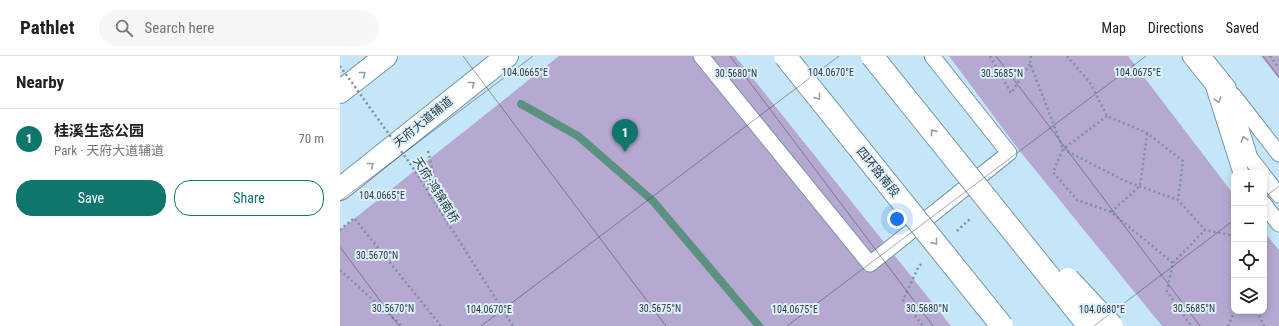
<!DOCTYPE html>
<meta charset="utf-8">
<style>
body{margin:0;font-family:"Roboto Condensed","Noto Sans SC",sans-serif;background:#f6f6f6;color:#202124}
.controls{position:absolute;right:12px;bottom:12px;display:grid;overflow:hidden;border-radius:8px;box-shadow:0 2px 10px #0003}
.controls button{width:36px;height:36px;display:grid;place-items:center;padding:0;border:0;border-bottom:1px solid #e0e0e0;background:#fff;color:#202124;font:20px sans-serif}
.you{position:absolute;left:557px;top:163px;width:14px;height:14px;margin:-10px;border:3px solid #fff;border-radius:50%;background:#1a73e8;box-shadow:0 0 0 6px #1a73e833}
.badge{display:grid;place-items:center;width:26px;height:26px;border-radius:50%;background:#0f766e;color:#fff;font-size:13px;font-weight:700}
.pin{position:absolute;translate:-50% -33px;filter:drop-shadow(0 1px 2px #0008)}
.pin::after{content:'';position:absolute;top:21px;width:14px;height:12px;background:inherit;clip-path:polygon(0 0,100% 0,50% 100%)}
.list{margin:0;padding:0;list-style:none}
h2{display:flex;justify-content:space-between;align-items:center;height:52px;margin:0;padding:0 16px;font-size:17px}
h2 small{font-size:13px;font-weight:400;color:#757577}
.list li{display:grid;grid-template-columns:26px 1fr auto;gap:12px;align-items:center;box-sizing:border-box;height:60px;padding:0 16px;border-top:1px solid #e0e0e0}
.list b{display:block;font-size:15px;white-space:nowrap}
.list p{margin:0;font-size:13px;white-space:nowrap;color:#757577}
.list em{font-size:13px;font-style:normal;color:#757577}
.actions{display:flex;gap:8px;padding:12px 16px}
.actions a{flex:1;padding:9px 0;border:1px solid #0f766e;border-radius:16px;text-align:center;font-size:14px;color:#0f766e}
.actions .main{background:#0f766e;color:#fff}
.icon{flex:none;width:22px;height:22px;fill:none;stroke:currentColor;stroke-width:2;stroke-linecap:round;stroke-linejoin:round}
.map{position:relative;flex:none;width:939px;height:270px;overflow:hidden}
header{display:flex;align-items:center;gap:24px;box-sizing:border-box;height:56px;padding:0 20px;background:#fff;border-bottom:1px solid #e0e0e0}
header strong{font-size:19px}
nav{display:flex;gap:22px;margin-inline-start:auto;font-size:14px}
.search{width:280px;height:36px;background:#f6f6f6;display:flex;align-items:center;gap:10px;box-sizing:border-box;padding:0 14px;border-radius:22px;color:#757577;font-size:15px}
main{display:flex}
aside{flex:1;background:#fff}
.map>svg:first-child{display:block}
</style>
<header>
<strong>Pathlet</strong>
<div class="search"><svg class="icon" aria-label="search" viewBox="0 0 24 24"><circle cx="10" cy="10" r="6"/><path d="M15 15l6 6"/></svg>Search here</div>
<nav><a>Map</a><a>Directions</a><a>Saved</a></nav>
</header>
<main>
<aside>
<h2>Nearby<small></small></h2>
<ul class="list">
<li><span class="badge">1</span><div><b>桂溪生态公园</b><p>Park · 天府大道辅道</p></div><em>70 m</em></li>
</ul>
<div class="actions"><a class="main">Save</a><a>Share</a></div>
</aside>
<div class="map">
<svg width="939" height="270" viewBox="0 0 939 270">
<rect width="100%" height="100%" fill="#c5e5f9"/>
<!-- green -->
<g fill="#b5a9d1">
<polygon points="219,0 395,0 611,270 0,270 0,174"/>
<polygon points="609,0 788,0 894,139 894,255 924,255 924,176 939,194 939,270 822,270 679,94"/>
<polygon points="921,0 939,0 939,23"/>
</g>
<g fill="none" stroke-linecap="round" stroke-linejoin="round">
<!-- stream -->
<polyline stroke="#5c917f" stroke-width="8" points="181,48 238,80 313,145 419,270"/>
<!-- lane casing -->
<g stroke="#7795a7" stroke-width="17">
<g id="lane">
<polyline points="361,0 530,208 669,97 592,0"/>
<polyline points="850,0 873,29 901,117"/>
<polyline points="863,0 888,31 910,102 922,117"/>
<polyline points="894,40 939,98"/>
<polyline points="924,120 939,139"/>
<polyline points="924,148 939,168"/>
</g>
</g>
<!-- secondary casing -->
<g stroke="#7795a7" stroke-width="24">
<polyline id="secondary" points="0,133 167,0"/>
</g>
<!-- primary casing -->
<g stroke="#7795a7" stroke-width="24">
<polyline id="primary" points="0,36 46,0"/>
</g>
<!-- path -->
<g stroke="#7b91a0" stroke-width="2.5" stroke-dasharray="2 3" stroke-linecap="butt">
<polyline points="650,0 671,37 690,8"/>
<polyline points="691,0 690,7 723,93 713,116 737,144 771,156 833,207 827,235 851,270"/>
<polyline points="727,0 751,28 767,60 807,77 843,105 838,144 865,174 890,179 894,189"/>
<polyline points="930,0 939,12"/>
<polyline points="767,60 723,93 785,125 838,144"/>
<polyline points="88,95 95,125 89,140"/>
<polyline points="771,156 800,130 807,78"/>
<polyline points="0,174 14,162 101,270"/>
<polyline points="617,175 631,162"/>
<polyline points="833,207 865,174"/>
<polyline points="581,208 578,212 563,244 583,270"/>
<polyline points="0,214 62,270"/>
<polyline points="917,255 924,270"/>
<polyline points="888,270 895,255"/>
</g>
<!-- lane -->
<use href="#lane" stroke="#fff" stroke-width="15"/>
<!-- secondary -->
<use href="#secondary" stroke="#fff" stroke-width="22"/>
<!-- primary -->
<use href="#primary" stroke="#fff" stroke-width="22"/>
<!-- highway-bridge casing -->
<g stroke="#7795a7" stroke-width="24" stroke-linecap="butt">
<g id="highway-bridge">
<polyline points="445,0 662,270"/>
<polyline points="532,0 749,270"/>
<polyline points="728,223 772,270"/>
</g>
</g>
<!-- path-bridge -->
<polyline stroke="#7b91a0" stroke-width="2.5" stroke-dasharray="2 3" stroke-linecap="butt" points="0,10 71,109 173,270"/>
<!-- highway-bridge -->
<use href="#highway-bridge" stroke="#fff" stroke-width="22"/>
</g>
<!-- one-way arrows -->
<defs><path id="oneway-chevron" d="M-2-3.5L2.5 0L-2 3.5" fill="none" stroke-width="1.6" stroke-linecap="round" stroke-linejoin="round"/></defs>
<g stroke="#979da1">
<use href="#oneway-chevron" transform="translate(23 18) rotate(-39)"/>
<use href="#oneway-chevron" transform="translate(132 28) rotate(-39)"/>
<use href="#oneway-chevron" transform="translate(478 41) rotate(51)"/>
<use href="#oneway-chevron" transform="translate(878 44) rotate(73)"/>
<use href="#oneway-chevron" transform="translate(593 76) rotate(-129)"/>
<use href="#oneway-chevron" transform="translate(904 83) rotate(-108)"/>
<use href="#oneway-chevron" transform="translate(31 109) rotate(-39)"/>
<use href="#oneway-chevron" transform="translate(595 186) rotate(51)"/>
</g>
<!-- ticks -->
<path fill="none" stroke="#2f3b43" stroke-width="1" stroke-opacity="0.45" d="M123,0L326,270M390,0L593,270M656,0L860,270M923,0L939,21M924,142L939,130M0,145L193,0M0,191L59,270M141,270L499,0M447,270L806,0M754,270L894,164"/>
<g text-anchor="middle" stroke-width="4" stroke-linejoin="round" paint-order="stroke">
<!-- street labels -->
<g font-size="12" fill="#2f3b43" stroke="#ddf0fc">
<text transform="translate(83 66) rotate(-39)" y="4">天府大道辅道</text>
<text transform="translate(538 116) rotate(51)" y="4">四环路南段</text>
<text transform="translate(96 134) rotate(58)" y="4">天府·鸿锦南桥</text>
</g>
</g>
<g font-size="10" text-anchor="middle" fill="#2f3b43" stroke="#ddf0fc" stroke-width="4" stroke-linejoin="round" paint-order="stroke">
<text x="185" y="20">104.0665°E</text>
<text x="491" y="20">104.0670°E</text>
<text x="798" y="20">104.0675°E</text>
<text x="396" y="21">30.5680°N</text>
<text x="662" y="21">30.5685°N</text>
<text x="42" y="143">104.0665°E</text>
<text x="37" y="203">30.5670°N</text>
<text x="53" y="256">30.5670°N</text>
<text x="320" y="256">30.5675°N</text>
<text x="587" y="256">30.5680°N</text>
<text x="854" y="256">30.5685°N</text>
<text x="149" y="257">104.0670°E</text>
<text x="455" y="257">104.0675°E</text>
<text x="762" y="257">104.0680°E</text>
</g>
</svg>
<div class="controls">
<button>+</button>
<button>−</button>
<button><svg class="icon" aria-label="locate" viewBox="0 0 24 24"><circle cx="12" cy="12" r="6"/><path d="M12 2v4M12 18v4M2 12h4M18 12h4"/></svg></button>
<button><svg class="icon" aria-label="layers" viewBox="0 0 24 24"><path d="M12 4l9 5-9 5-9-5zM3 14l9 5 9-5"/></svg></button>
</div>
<div class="you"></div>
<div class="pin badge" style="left:285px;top:96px">1</div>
</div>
</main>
